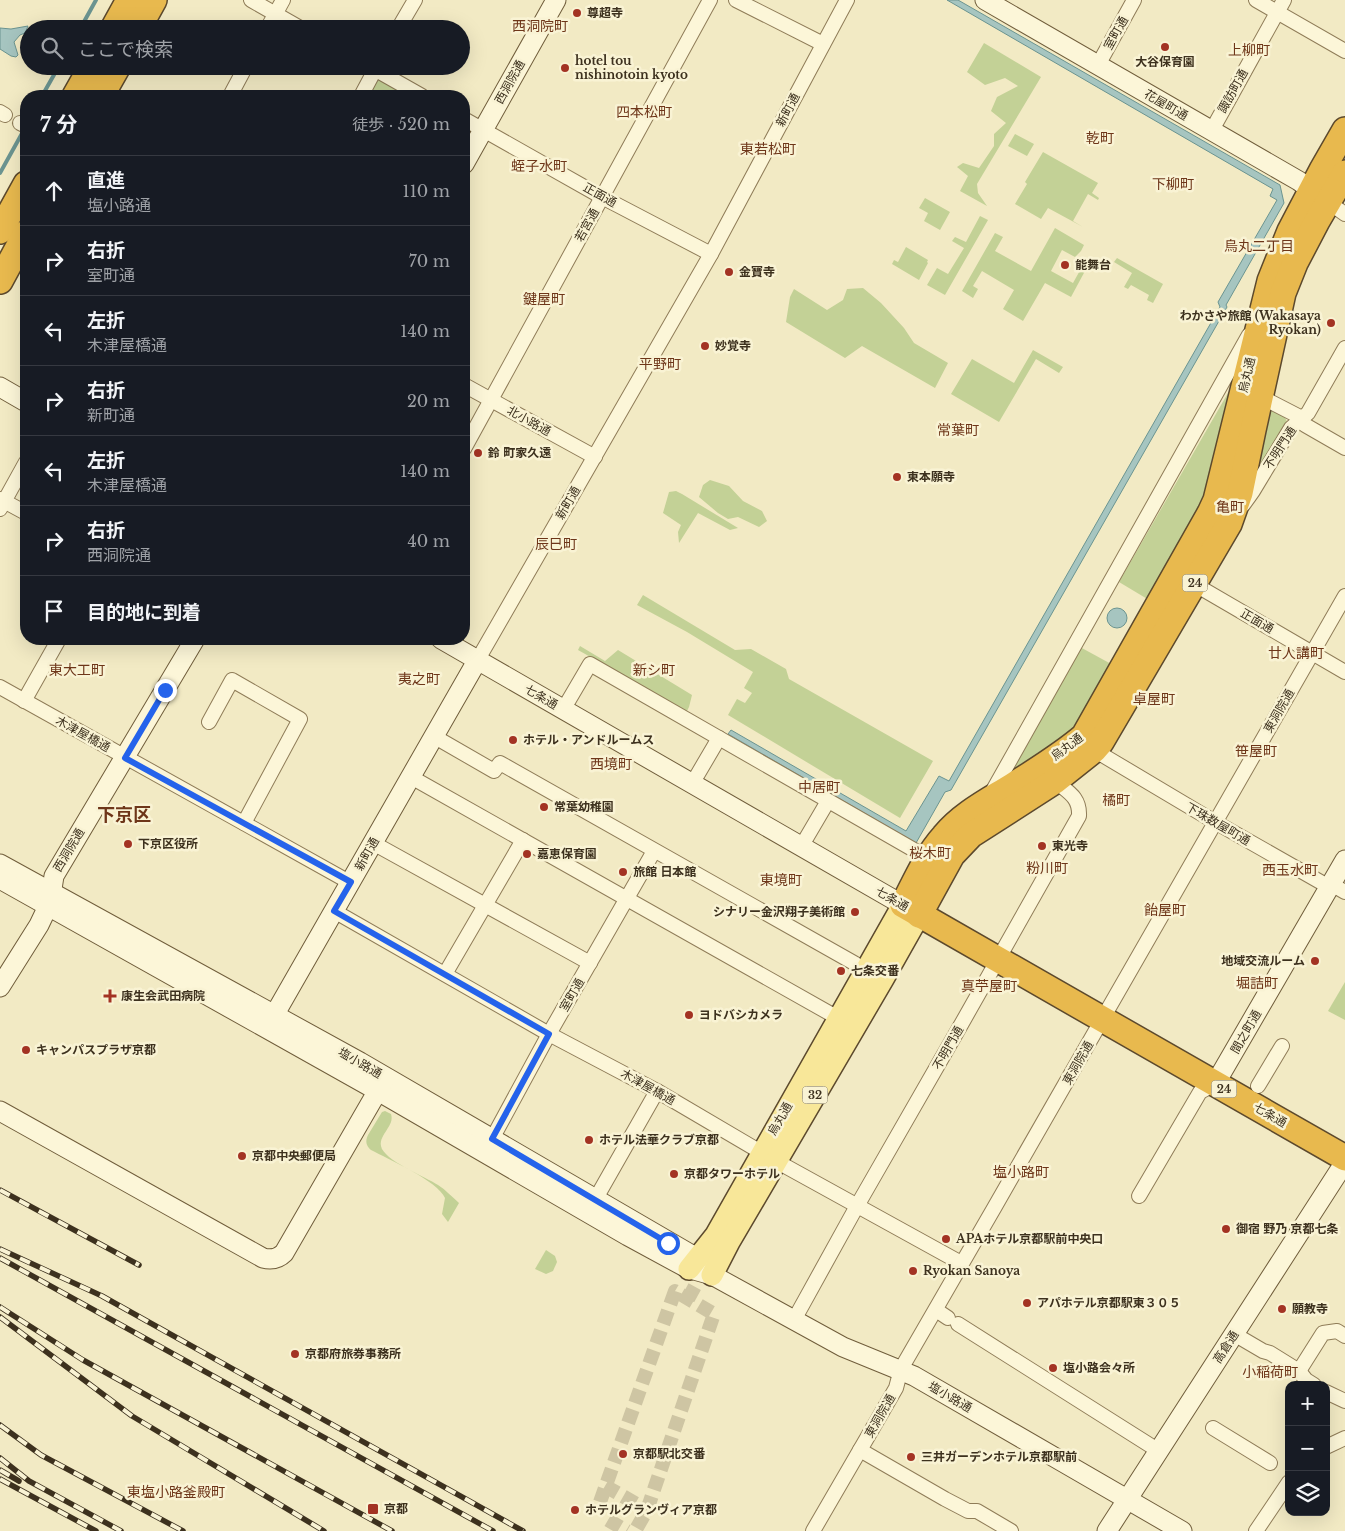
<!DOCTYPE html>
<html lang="ja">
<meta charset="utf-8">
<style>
body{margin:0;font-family:"Libre Baskerville","Noto Sans JP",serif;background:#242831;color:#f1f3f6}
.controls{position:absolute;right:15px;bottom:15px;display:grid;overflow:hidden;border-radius:10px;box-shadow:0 5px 20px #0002}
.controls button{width:45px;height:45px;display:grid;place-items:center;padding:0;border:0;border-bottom:1px solid #363941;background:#171b24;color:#f1f3f6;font:25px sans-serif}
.stop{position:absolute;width:15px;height:15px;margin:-11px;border:4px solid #2563eb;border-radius:50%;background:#fff}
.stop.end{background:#2563eb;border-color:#fff;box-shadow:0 1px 5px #0008}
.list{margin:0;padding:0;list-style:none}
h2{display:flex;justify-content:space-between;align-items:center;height:65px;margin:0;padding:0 20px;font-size:21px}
h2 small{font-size:16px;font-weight:400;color:#9ea1a6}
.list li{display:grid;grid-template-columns:32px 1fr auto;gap:15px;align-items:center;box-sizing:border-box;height:70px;padding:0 20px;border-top:1px solid #363941}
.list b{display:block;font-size:19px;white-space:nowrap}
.list p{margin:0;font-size:16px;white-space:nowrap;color:#9ea1a6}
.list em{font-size:16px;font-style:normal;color:#9ea1a6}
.icon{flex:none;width:28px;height:28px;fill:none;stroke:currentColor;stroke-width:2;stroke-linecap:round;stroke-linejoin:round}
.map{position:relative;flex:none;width:1345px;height:1531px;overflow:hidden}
.search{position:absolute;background:#171b24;box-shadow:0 5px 20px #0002;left:20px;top:20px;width:450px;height:55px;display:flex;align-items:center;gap:12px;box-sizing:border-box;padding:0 18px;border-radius:28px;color:#9ea1a6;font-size:19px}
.panel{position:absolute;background:#171b24;box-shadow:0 5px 20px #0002;left:20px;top:90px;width:450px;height:555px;border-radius:20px}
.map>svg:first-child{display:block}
</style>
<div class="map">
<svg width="1345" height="1531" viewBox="0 0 1345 1531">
<rect width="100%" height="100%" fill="#f2eac4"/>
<!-- green -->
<g fill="#c3d196">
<polygon points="984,43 1041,77 977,184 978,193 987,206 960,191 968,176 957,167 963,163 979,168 994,146 994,134 1006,123 991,111 997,97 1018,86 1005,78 985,85 967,72"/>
<polygon points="377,77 410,96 366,96"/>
<polygon points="1015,134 1034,144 1027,156 1008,146"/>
<polygon points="1043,152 1098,183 1092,193 1099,198 1098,200 1088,194 1073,221 1083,227 1048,208 1041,219 1015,204 1027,184 1025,182"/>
<polygon points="925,198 950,212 940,230 924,221 928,213 919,208"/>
<polygon points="980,216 988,220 945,295 927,285 937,268 948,274 964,248 952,241 955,237 966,242"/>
<polygon points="1055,228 1084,245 1081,251 1075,257 1062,250 1051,271 1073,283 1083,265 1091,257 1092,258 1071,297 1045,283 1023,321 1003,309 1014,290 982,271 973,286 978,289 973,298 962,291 995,233 1003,237 995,251 1031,271"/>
<polygon points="906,247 928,260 927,262 928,263 919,280 892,264 894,260 898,262"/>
<polygon points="1117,258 1163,284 1153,303 1147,300 1149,295 1131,285 1128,289 1124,287 1132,273 1114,262"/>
<polygon points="863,288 881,303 904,328 914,343 948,363 935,388 862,346 845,358 786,322 790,297 794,289 827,310 843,300 847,289"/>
<polygon points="1033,350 1063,367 1059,373 1036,359 999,422 951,394 972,359 1014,383"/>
<polygon points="1232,386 1204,503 1149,600 1119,582"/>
<path d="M1270,408C1277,412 1289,416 1287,426L1254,482Z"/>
<polygon points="710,480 729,486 743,501 762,511 767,521 759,527 738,517 728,519 718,513 699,497 703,485"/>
<polygon points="676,491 682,494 738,528 730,530 698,513 679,543 678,532 681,525 663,513 669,492"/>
<polygon points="643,595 735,650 751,649 786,669 789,679 933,761 900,818 728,715 737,699 745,703 752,693 744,688 753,672 687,632 637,605"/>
<polygon points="580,646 605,661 618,650 692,695 689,707 687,711 578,650"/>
<polygon points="1080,647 1113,665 1073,733 1015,772 1012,765"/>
<polygon points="1345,982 1345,1020 1328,1011"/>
<path d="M385,1111L391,1114C395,1126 379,1134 381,1146C383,1160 426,1177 438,1185C446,1190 452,1197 459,1203L448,1222L442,1214L445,1198C438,1181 388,1159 371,1150C366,1146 365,1141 368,1135L382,1112Z"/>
<polygon points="546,1250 555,1256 557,1262 553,1271 546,1274 535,1269"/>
</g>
<!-- water -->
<g fill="#a6c5c0" stroke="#6b9490">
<polygon points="947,0 958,0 1280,185 1284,203 1226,305 1227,307 951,790 945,792 916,843 728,734 731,730 906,831 939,776 949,781 1220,307 1218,302 1277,200 1270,196 1273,189"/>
<polygon points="28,26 25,33 20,35 14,42 18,55 16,57 11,56 0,49 0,28 11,29"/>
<circle cx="1117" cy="618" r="10"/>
</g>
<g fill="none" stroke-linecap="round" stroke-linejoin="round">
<!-- stream -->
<g stroke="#6b9490" stroke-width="4">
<polyline points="80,29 96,0"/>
<polyline points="42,96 59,66"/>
<polyline points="0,173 25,128"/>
</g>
<!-- street-tunnel -->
<g stroke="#cec5a3" stroke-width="14" stroke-dasharray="14 7" stroke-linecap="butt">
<polyline points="688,1299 706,1266"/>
<polyline points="605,1486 647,1510"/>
<polyline points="600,1502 675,1291 714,1314 647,1510 635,1531"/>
<polyline points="608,1520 627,1531"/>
</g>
<!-- street casing -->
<g stroke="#8f7c58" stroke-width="16">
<g id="street">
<polyline points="251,0 302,29"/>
<polyline points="736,0 823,44"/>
<polyline points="1256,0 1345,51"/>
<polyline points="267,29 283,0"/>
<polyline points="398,29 415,0"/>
<polyline points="1098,65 1134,0"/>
<polyline points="369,66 422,96"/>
<polyline points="230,96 246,66"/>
<polyline points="361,96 377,66"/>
<polyline points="0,112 5,115"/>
<polyline points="464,119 602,197 711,254"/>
<polyline points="20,123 26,126"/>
<polyline points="1212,130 1284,0"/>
<polyline points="1324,199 1345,214"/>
<polyline points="464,385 595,457"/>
<polyline points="1255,399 1269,401 1302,418 1305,425 1345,448"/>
<polyline points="464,449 710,0"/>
<polyline points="0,499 26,513"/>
<polyline points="1243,505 1253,491 1291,428 1308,413 1345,348"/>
<polyline points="0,509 26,462"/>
<polyline points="1194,584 1345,672"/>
<polyline points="477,661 711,254 847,0"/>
<polyline points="0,687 351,883"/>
<polyline points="24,701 59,639"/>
<polyline points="563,710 590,664 928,858"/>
<polyline points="209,722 232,680 300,719 244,823"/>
<polyline points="435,737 494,771 500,763 854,963 865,971"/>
<polyline points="1094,750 1215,822 1324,884 1331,884 1345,892"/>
<polyline points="411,777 838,1018"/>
<polyline points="692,784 719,738"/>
<polyline points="991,794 1249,335"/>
<polyline points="373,843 590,963"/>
<polyline points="801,847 828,801"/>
<polyline points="334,911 549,1034 657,1091 776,1161 961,1263"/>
<polyline points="445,974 523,840"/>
<polyline points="1258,1086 1282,1046"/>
<polyline points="492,1139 549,1034 654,851"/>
<polyline points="1139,1196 1200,1092 1215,1084"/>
<polyline points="595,1200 657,1091"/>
<polyline points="936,1310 948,1318"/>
<path d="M794,1320L857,1206L962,1023L1079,816C1080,797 1068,792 1055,781"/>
<polyline points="958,1324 1159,1451"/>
<polyline points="1234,1334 1263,1351 1270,1353 1299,1371 1306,1380 1314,1385"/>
<polyline points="1299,1371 1323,1333 1337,1331 1345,1336"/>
<polyline points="1326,1392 1345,1401"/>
<polyline points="1213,1428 1270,1463"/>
<polyline points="1326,1447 1345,1438"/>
<polyline points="860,1450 945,1499 968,1511 977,1511 1011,1531"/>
<path d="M813,1531L896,1388L901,1369C1050,1112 1197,854 1345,596"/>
<polyline points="1256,1531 1289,1482"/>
</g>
</g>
<!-- secondary casing -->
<g stroke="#705d3b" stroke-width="21">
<g id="secondary">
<polyline points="985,0 1299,181 1311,190"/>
<polyline points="464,164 556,0"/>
<polyline points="0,387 26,402"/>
<polyline points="441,639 903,905"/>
<polyline points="0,864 360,1062 697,1258 706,1268"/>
<polyline points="0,879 378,1091 628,1236 687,1268 712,1275 843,1347 914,1376 1182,1531"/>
<polyline points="0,987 39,925 50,902 54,876 195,639"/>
<polyline points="268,1026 477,661"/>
<polyline points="1215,1084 1345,860"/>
<path d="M0,1111L263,1258C271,1260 278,1259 284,1253L384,1080"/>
<polyline points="1107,1531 1345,1162"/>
</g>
</g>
<!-- primary casing -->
<g stroke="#5c492d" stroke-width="24">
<g id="primary">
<polyline points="689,1269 716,1235 903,905"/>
<polyline points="712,1275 729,1242 883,979 919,915"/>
</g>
</g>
<!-- highway casing -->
<g stroke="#5c492d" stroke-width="28">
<g id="highway">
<polyline points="113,29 129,0"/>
<polyline points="138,29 154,0"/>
<polyline points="75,96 92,66"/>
<polyline points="101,96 118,66"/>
<path d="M1345,130L1322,170L1290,231L1270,281L1216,500L1210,513L1084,736C1063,754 1039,769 1015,784C990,800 963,813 944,836C926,856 915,882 903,905L1345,1158"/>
<polyline points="0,231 26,184"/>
<polyline points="0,281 26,233"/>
<polyline points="919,915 952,855 971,835 1055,781 1094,750 1101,742 1229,524 1240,493 1253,430 1283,293 1295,263 1317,221 1345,173"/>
</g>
</g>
<!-- street -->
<use href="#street" stroke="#fcf6d8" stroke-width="14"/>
<!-- secondary -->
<use href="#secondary" stroke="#fcf6d8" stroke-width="19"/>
<!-- primary -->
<use href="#primary" stroke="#f8e799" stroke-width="21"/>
<!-- highway -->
<use href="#highway" stroke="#e8b94e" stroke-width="25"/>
<!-- rail casing -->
<g stroke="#3d311e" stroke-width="5.5">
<g id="rail">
<polyline points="0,1190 139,1265"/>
<polyline points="0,1249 102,1296 523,1531"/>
<polyline points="0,1258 493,1531"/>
<polyline points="0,1307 83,1360 392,1531"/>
<polyline points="0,1317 132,1416 324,1531"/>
<polyline points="0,1425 41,1455 183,1531"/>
<polyline points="0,1458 29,1481 121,1531"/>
<polyline points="0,1470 19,1481"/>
<polyline points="0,1479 96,1531"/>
</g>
</g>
<!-- rail -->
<use href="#rail" stroke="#f9f3d4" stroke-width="4" stroke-dasharray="11" stroke-linecap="butt"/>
</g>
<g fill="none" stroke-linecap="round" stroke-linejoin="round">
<!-- route -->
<polyline stroke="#2563eb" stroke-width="6" points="165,690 125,758 351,882 334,911 549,1034 492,1139 668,1243"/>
</g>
<!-- markers -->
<g fill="#a33323" stroke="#f9f3d4" stroke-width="2">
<circle cx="577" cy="13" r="5"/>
<circle cx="1165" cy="47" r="5"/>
<circle cx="565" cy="68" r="5"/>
<circle cx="1065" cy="265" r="5"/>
<circle cx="729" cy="272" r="5"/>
<circle cx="1331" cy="323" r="5"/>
<circle cx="705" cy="346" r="5"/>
<circle cx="478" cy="453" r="5"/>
<circle cx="897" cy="477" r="5"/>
<circle cx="513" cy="740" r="5"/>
<circle cx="544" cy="807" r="5"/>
<circle cx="128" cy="844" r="5"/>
<circle cx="1042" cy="846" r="5"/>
<circle cx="527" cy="854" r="5"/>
<circle cx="623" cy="872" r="5"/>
<circle cx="855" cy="912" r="5"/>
<circle cx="1315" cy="961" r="5"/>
<circle cx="841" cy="971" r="5"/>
<path d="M107.5 988.5h5v5h5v5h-5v5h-5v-5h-5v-5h5z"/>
<circle cx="689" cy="1015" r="5"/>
<circle cx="26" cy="1050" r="5"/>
<circle cx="589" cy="1140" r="5"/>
<circle cx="242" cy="1156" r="5"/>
<circle cx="674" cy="1174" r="5"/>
<circle cx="1226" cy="1229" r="5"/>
<circle cx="946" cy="1239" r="5"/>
<circle cx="913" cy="1271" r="5"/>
<circle cx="1027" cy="1303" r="5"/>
<circle cx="1282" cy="1309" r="5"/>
<circle cx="295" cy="1354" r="5"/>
<circle cx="1053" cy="1368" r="5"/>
<circle cx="623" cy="1454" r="5"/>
<circle cx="911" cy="1457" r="5"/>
<rect x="367" y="1503" width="12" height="12" rx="2.5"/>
<circle cx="575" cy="1510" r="5"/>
</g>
<g text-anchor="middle" stroke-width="5" stroke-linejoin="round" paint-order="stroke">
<!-- shield labels -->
<g fill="#f9f3d4" stroke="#756b55" stroke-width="1">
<rect x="1182.5" y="574.5" width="25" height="17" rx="4"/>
<rect x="1211.5" y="1080.5" width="25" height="17" rx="4"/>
<rect x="802.5" y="1086.5" width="25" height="17" rx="4"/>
</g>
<g font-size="11" font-weight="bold" fill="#3d311e">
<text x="1195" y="587">24</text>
<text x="1224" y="1093">24</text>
<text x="815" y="1099">32</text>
</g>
<!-- poi labels -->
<g font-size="12" font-weight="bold" fill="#3d311e" stroke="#f9f3d4" text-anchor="start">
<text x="587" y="17">尊超寺</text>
<text x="575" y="65">hotel tou<tspan x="575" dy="14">nishinotoin kyoto</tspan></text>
<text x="1165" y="66" text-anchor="middle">大谷保育園</text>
<text x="1075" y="269">能舞台</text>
<text x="739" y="276">金寶寺</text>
<text x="1321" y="320" text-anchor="end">わかさや旅館 (Wakasaya<tspan x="1321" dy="14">Ryokan)</tspan></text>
<text x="715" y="350">妙覚寺</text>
<text x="488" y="457">鈴 町家久遠</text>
<text x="907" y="481">東本願寺</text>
<text x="523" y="744">ホテル・アンドルームス</text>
<text x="554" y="811">常葉幼稚園</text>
<text x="138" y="848">下京区役所</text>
<text x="1052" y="850">東光寺</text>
<text x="537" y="858">嘉恵保育園</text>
<text x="633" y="876">旅館 日本館</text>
<text x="845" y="916" text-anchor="end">シナリー金沢翔子美術館</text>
<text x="1305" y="965" text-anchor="end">地域交流ルーム</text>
<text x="851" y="975">七条交番</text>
<text x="121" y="1000">康生会武田病院</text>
<text x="699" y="1019">ヨドバシカメラ</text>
<text x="36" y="1054">キャンパスプラザ京都</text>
<text x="599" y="1144">ホテル法華クラブ京都</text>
<text x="252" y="1160">京都中央郵便局</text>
<text x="684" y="1178">京都タワーホテル</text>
<text x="1236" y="1233">御宿 野乃 京都七条</text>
<text x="956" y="1243">APAホテル京都駅前中央口</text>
<text x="923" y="1275">Ryokan Sanoya</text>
<text x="1037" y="1307">アパホテル京都駅東３０５</text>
<text x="1292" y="1313">願教寺</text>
<text x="305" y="1358">京都府旅券事務所</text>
<text x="1063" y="1372">塩小路会々所</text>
<text x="633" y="1458">京都駅北交番</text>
<text x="921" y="1461">三井ガーデンホテル京都駅前</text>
<text x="384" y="1513">京都</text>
<text x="585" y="1514">ホテルグランヴィア京都</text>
</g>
<!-- street labels -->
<g font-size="12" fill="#3d311e" stroke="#f9f3d4">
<text transform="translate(1116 33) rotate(-61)" y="4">室町通</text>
<text transform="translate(510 82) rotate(-61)" y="4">西洞院通</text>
<text transform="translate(1233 91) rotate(-61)" y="4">諏訪町通</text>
<text transform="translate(1166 105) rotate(30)" y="4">花屋町通</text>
<text transform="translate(788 110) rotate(-62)" y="4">新町通</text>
<text transform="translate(600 195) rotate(29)" y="4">正面通</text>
<text transform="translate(587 225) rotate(-61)" y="4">若宮通</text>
<text transform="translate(1247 375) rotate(-77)" y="4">烏丸通</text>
<text transform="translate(529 421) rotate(29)" y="4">北小路通</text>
<text transform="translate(1280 448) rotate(-57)" y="4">不明門通</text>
<text transform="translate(568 503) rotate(-60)" y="4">新町通</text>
<text transform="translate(1257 621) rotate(30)" y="4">正面通</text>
<text transform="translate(541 697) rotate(30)" y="4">七条通</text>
<text transform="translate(1279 711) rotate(-60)" y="4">東洞院通</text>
<text transform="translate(83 734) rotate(29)" y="4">木津屋橋通</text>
<text transform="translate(1067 747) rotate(-37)" y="4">烏丸通</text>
<text transform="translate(1218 824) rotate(30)" y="4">下珠数屋町通</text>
<text transform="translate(69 850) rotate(-59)" y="4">西洞院通</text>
<text transform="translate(367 854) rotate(-61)" y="4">新町通</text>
<text transform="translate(892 899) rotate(30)" y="4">七条通</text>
<text transform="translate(572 995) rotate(-60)" y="4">室町通</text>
<text transform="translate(1246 1032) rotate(-60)" y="4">間之町通</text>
<text transform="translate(948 1048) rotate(-60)" y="4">不明門通</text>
<text transform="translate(360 1063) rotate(30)" y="4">塩小路通</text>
<text transform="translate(1078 1063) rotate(-60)" y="4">東洞院通</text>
<text transform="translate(648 1087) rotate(29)" y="4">木津屋橋通</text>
<text transform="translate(1270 1115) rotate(30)" y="4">七条通</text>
<text transform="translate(780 1119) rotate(-60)" y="4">烏丸通</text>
<text transform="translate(1226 1347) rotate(-57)" y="4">高倉通</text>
<text transform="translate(950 1397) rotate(30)" y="4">塩小路通</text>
<text transform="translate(880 1416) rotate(-60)" y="4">東洞院通</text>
</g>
<!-- neighbourhood labels -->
<g font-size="14" fill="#6e3619" stroke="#f9f3d4">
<text x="540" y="31">西洞院町</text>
<text x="1249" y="55">上柳町</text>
<text x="644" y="117">四本松町</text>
<text x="1100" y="143">乾町</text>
<text x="768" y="154">東若松町</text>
<text x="539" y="171">蛭子水町</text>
<text x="1173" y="189">下柳町</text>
<text x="1259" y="251">烏丸二丁目</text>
<text x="544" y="304">鍵屋町</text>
<text x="660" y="369">平野町</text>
<text x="958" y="435">常葉町</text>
<text x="1230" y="512">亀町</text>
<text x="556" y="549">辰巳町</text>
<text x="1296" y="658">廿人講町</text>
<text x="77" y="675">東大工町</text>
<text x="654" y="675">新シ町</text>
<text x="419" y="684">夷之町</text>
<text x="1154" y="704">卓屋町</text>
<text x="1256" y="756">笹屋町</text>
<text x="611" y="769">西境町</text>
<text x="819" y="792">中居町</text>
<text x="1116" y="805">橘町</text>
<text x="930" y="858">桜木町</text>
<text x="1047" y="873">粉川町</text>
<text x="1290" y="875">西玉水町</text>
<text x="781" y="885">東境町</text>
<text x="1165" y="915">飴屋町</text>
<text x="1257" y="988">堀詰町</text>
<text x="989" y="991">真苧屋町</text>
<text x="1021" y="1177">塩小路町</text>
<text x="1270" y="1377">小稲荷町</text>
<text x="176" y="1497">東塩小路釜殿町</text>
</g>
<!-- district labels -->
<g font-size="18" font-weight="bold" fill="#6e3619" stroke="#f9f3d4">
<text x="124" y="821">下京区</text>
</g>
</g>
</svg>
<div class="controls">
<button>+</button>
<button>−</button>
<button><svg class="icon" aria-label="layers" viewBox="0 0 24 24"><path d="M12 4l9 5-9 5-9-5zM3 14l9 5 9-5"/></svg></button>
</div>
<div class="stop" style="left:668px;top:1243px"></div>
<div class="stop end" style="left:165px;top:690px"></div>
<div class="search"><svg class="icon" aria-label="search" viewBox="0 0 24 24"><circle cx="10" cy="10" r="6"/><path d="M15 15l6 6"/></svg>ここで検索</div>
<section class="panel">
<h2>7 分<small>徒歩 · 520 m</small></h2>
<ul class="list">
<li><svg class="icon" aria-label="ahead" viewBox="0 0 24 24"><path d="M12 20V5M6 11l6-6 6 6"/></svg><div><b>直進</b><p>塩小路通</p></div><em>110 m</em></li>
<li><svg class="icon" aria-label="right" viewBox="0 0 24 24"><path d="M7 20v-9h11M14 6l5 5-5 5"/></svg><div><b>右折</b><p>室町通</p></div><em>70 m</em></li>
<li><svg class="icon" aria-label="left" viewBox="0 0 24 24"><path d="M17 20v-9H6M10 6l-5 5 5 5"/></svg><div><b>左折</b><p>木津屋橋通</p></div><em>140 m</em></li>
<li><svg class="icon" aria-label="right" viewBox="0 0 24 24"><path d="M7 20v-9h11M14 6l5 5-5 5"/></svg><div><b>右折</b><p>新町通</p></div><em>20 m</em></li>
<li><svg class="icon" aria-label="left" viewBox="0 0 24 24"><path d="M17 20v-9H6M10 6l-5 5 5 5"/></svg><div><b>左折</b><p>木津屋橋通</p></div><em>140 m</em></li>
<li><svg class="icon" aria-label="right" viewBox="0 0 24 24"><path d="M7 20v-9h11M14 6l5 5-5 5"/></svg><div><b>右折</b><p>西洞院通</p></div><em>40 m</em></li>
<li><svg class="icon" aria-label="arrive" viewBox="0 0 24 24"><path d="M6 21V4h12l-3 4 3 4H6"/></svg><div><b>目的地に到着</b></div></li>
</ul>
</section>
</div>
